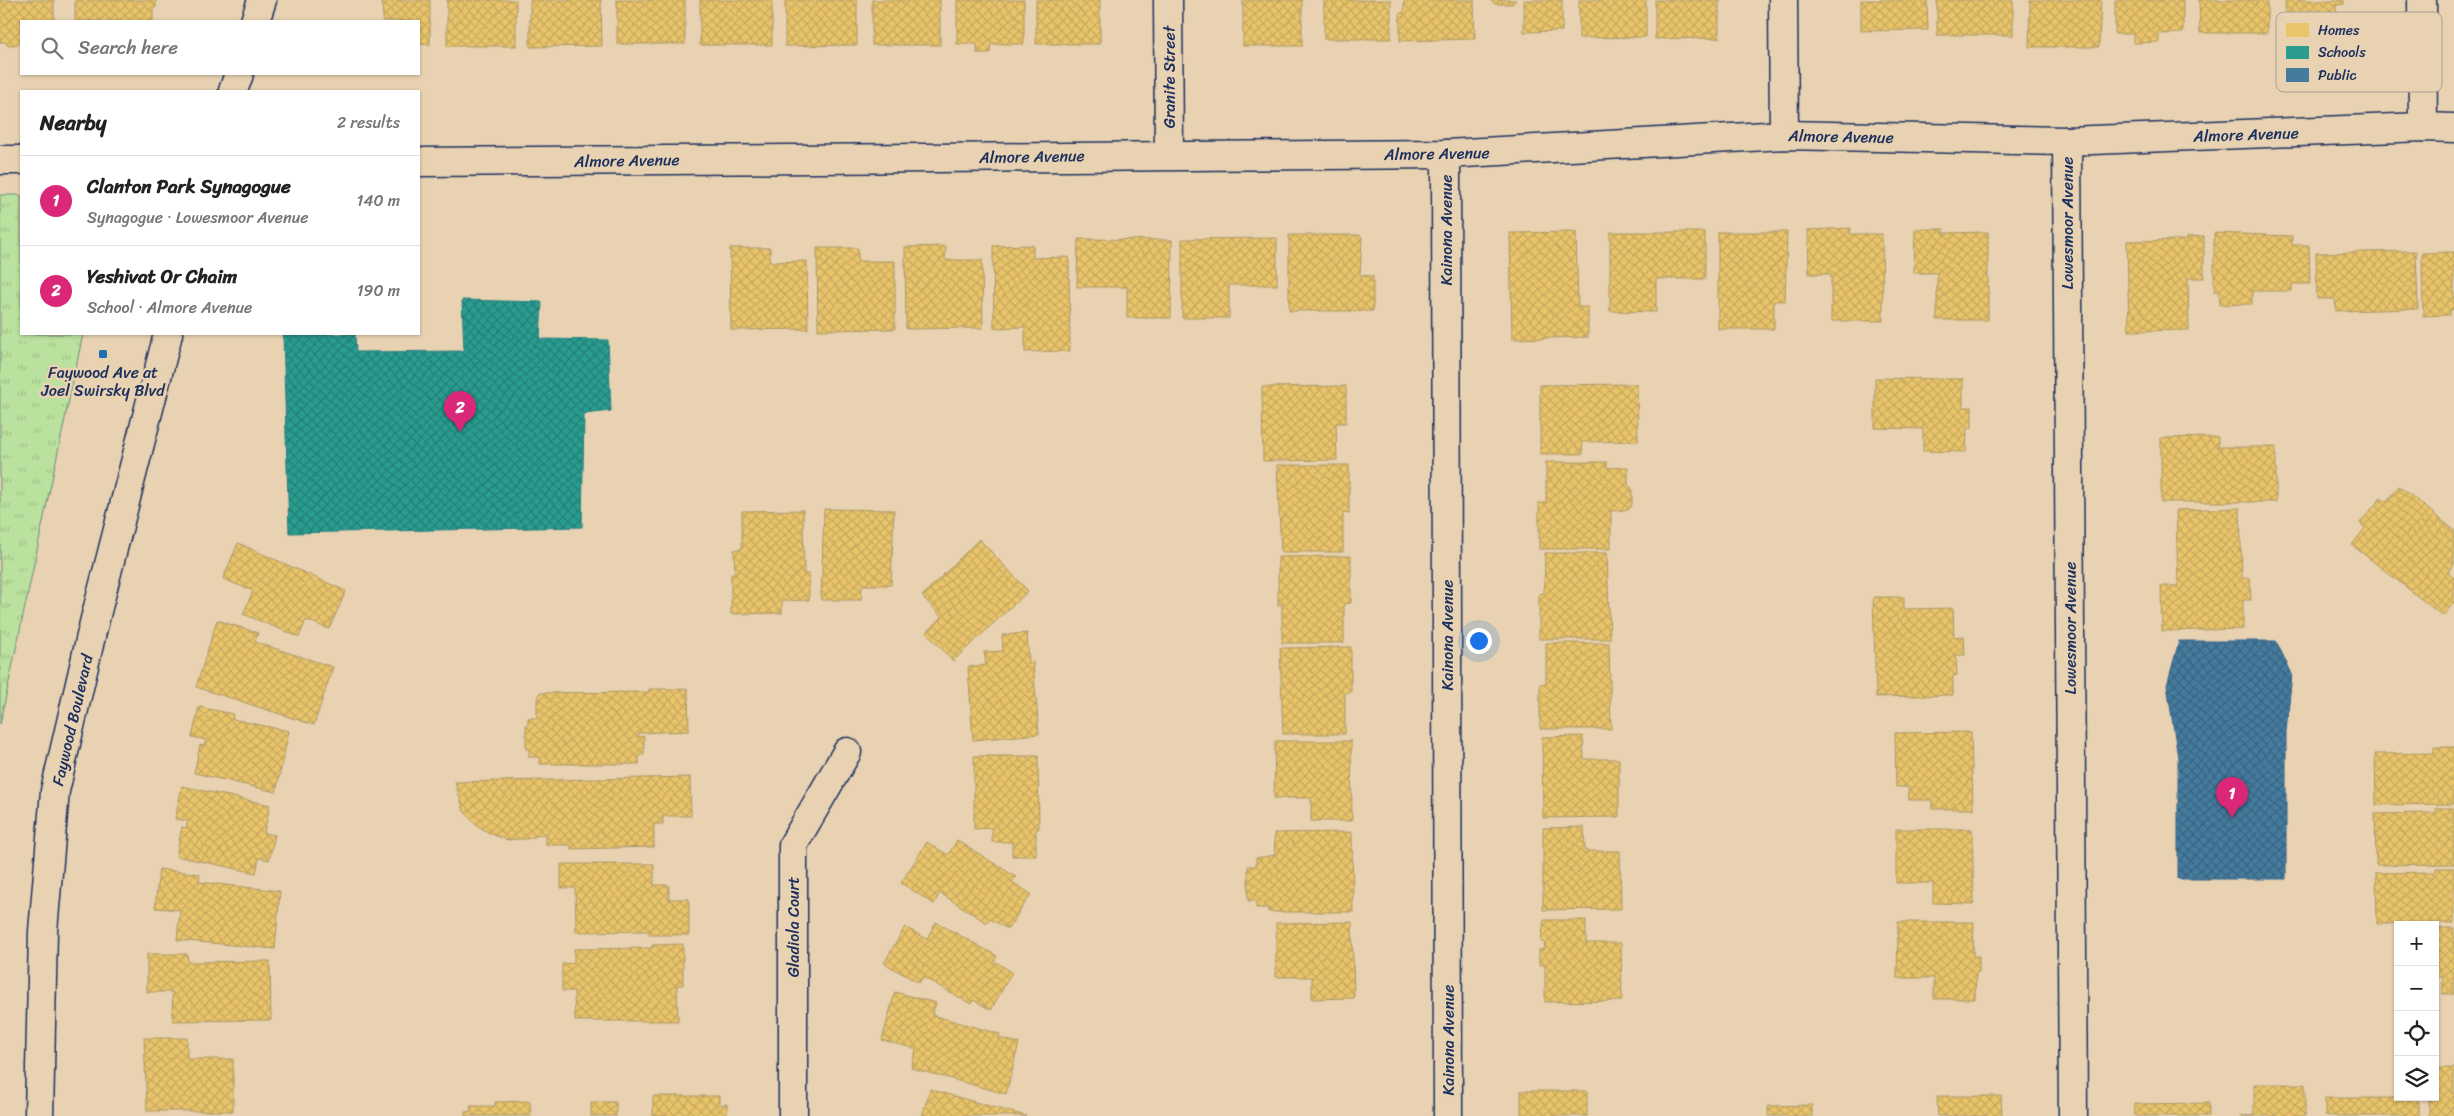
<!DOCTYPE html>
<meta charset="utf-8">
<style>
body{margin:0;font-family:Sriracha,sans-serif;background:#f2f2f2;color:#222}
.controls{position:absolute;right:15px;bottom:15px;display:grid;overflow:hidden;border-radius:0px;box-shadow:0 1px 4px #0004}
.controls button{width:45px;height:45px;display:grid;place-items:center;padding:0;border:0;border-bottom:1px solid #e0e0e0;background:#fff;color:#222;font:25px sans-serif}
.you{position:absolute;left:1478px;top:640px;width:18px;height:18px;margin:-12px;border:4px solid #fff;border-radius:50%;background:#1a73e8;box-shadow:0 0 0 8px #1a73e833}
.badge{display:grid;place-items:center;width:32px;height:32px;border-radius:50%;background:#db2777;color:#fff;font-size:16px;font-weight:700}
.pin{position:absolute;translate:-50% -41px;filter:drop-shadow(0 1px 2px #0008)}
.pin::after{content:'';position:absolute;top:26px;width:18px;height:15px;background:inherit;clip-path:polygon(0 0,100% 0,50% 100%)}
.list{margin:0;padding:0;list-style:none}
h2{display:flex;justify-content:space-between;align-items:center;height:65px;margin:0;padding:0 20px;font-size:21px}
h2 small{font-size:16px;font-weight:400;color:#767676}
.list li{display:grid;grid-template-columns:32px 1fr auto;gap:15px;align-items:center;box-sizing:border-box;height:90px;padding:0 20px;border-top:1px solid #e0e0e0}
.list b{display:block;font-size:19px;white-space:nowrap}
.list p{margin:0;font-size:16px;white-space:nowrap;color:#767676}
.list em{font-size:16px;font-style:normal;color:#767676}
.icon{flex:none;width:28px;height:28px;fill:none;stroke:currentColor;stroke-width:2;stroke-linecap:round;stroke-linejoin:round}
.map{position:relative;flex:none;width:2454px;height:1116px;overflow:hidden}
.search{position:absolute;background:#fff;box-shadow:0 1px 4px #0004;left:20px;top:20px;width:400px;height:55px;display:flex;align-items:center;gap:12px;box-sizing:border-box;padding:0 18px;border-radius:0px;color:#767676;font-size:19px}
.panel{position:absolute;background:#fff;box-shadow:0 1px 4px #0004;left:20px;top:90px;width:400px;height:245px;border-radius:0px}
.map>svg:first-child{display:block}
</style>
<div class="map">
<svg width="2454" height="1116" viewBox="0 0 2454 1116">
<defs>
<pattern id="grass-tufts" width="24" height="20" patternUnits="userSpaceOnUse" patternTransform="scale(1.25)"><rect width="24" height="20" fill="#bae19d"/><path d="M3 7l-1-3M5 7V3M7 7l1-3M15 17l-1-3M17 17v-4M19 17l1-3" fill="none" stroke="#9fc18a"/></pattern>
<pattern id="homes-cross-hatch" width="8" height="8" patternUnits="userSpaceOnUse" patternTransform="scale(1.25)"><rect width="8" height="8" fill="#e9c46a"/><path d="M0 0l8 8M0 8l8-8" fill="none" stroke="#c7a95e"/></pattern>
<pattern id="schools-cross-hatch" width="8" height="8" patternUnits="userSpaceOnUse" patternTransform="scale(1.25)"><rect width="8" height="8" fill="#2a9d8f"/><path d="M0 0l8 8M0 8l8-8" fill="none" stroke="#238078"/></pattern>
<pattern id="public-cross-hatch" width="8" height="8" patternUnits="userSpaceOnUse" patternTransform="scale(1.25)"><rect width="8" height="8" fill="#457b9d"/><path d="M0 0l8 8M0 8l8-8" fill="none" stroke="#396583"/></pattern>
</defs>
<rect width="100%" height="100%" fill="#e8d2b1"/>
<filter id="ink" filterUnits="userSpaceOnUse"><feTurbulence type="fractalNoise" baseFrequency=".02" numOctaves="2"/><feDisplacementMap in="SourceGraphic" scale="10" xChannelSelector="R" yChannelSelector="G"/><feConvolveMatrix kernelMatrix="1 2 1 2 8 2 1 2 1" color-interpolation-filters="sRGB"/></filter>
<g filter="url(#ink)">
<!-- grass -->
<polygon fill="url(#grass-tufts)" stroke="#6a887e" points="0,195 21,195 21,334 83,334 0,724"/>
<!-- homes -->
<g fill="url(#homes-cross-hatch)" stroke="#ab9766">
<polygon points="0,0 54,0 54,21 21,21 21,44 8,46 5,42 0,42"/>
<polygon points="75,0 156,0 156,7 153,10 153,21 75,21"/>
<polygon points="382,0 430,0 430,45 419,44 419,21 383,21"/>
<rect x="447" y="0" width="69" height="46"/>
<polygon points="530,0 601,0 602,46 530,47"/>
<rect x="617" y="0" width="68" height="44"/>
<rect x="700" y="0" width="72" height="45"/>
<polygon points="785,0 857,0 857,45 785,46"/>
<rect x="872" y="0" width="68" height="45"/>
<polygon points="957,0 1024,0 1024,44 991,44 990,53 977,53 977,44 957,44"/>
<rect x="1036" y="0" width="64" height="44"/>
<rect x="1243" y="0" width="59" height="46"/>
<rect x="1324" y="0" width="67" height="39"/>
<polygon points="1404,0 1474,0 1475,39 1400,41 1400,13 1404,13"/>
<polygon points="1490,0 1516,0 1512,4 1495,4"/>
<polygon points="1524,0 1562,0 1562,31 1524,32"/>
<polygon points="1579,0 1646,0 1646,37 1579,38"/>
<polygon points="1655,0 1721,0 1719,3 1719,38 1655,39"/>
<polygon points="1861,0 1927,0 1928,30 1861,31"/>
<rect x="1937" y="0" width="76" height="35"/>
<polygon points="2030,0 2101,0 2099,47 2029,47"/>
<polygon points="2115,0 2183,0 2183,33 2159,34 2159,42 2133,43 2133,34 2115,34"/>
<polygon points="2199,0 2267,0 2267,33 2200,33"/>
<polygon points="2285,0 2344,0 2344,4 2336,5 2337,33 2286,34"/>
<polygon points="1851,228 1850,234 1882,234 1883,321 1831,321 1831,274 1809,274 1808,230"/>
<polygon points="1915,229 1944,229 1944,233 1988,232 1988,320 1937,320 1937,273 1914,273"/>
<polygon points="1576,232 1578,307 1588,307 1588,337 1512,339 1510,233"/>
<polygon points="1610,232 1705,232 1705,279 1656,279 1656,312 1610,311"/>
<polygon points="1718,232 1787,232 1785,301 1774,301 1774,329 1718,329"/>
<polygon points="2214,233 2292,236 2292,245 2309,245 2310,284 2292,284 2292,291 2252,291 2252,304 2220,305 2219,291 2214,291"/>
<polygon points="1289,235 1360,235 1362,237 1360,275 1373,276 1373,311 1289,311"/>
<polygon points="2204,236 2204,278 2188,278 2189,330 2129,331 2127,241 2187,240 2187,237"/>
<polygon points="1277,238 1277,285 1229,285 1229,318 1182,318 1182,239"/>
<polygon points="1078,239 1172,240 1171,318 1127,318 1127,287 1077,287"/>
<polygon points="1033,245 1033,258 1069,257 1070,351 1025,352 1025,327 994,328 993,246"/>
<polygon points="946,246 945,260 982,260 983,328 906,329 905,247"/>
<polygon points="730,248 770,248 770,262 807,261 808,329 731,330"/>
<polygon points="817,248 858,248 858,261 895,261 895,329 818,330"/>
<polygon points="2416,251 2418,309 2336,311 2335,299 2317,299 2316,253"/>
<polygon points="2449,252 2454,252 2454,309 2450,310 2450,315 2423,316 2422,253"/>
<polygon points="1875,378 1963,379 1963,407 1972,407 1972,428 1967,428 1966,452 1923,451 1923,429 1875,428"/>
<polygon points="1637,384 1638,441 1582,442 1583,454 1540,454 1540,385"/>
<polygon points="1346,386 1346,423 1336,423 1337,460 1263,461 1262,387"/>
<polygon points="2218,437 2218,447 2276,447 2276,502 2161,502 2161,438"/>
<polygon points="1546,462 1607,462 1607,468 1628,467 1628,484 1632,488 1632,504 1628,510 1611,511 1611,549 1539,549 1539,503 1546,503"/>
<polygon points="1277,465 1349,465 1349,513 1343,512 1343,552 1281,552"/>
<polygon points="2399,486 2454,530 2454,564 2448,572 2454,577 2454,602 2443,616 2352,545 2365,528 2360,523 2381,498 2387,502"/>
<polygon points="2240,508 2242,578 2250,578 2251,600 2243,600 2243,629 2162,631 2161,586 2178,586 2176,510"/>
<polygon points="824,509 894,510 891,585 862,585 861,600 821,600"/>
<polygon points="803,510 804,574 809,574 809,600 782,601 782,613 731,614 731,574 735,574 734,550 742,549 742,511"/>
<polygon points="979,539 1028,591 953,661 926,632 942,617 922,596"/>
<polygon points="238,543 346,591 329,629 306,620 299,637 243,614 253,591 223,579"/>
<polygon points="1545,553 1607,553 1610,639 1539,639 1539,594 1544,593"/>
<polygon points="1351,556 1351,603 1344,604 1344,643 1282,643 1282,604 1278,605 1278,557"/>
<polygon points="1873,597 1904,597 1904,609 1953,608 1954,637 1964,636 1965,655 1956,655 1957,675 1953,676 1953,695 1876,697"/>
<polygon points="217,620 258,633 255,642 333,667 314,725 196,687"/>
<polygon points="1027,633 1029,663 1033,662 1039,734 973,740 968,667 986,665 984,652 1003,651 1002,635"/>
<polygon points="1546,643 1609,643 1611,729 1540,729 1540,684 1546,683"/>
<polygon points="1351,647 1351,692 1345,693 1345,734 1283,734 1280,648"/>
<polygon points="649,689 688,689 689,731 639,733 638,737 644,736 644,755 639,755 639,764 540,764 540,757 529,757 529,749 526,749 526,725 528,725 528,718 537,718 537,699 539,699 539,693 649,692"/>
<polygon points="199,707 233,714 232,719 289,731 276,792 194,773 200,745 204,746 206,740 192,737"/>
<polygon points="1971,732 1973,809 1932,809 1932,800 1909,800 1908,787 1896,787 1895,733"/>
<polygon points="1583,736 1584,759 1619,759 1619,817 1543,818 1542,737"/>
<polygon points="1275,741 1351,741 1352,821 1311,821 1311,798 1274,798"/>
<polygon points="2434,747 2454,747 2454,804 2376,805 2375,754 2434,753"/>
<polygon points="974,756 1038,756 1039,829 1036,829 1036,856 1012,856 1012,842 992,842 992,828 974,829"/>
<polygon points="690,777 691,816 663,816 663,824 654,824 654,847 571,849 571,845 546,845 546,833 527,839 517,839 508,840 491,834 475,824 464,811 455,782"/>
<polygon points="182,786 270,805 264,833 275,835 269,860 259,858 256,873 176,856 182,827 186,828 188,821 175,819"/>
<polygon points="2436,808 2454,808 2454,864 2376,865 2375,814 2436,813"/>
<polygon points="1584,827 1585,851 1620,851 1621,909 1543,910 1543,828"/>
<polygon points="1896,829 1972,829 1974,904 1933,903 1933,883 1896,883"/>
<polygon points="1352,832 1353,912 1268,912 1268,908 1256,908 1256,901 1248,901 1248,866 1256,866 1256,858 1275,855 1274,833"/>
<polygon points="957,840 1016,877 1012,882 1031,894 1008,929 990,919 987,923 940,893 934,904 901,883 927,842 948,855"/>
<polygon points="561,864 654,864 654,885 669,885 669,899 689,899 689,935 649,935 649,931 576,932 575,888 561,888"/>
<polygon points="2436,868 2454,868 2454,923 2377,924 2376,873 2435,872"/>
<polygon points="159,869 200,874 199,882 280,891 275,949 177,940 180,910 155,908"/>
<polygon points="1544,920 1586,920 1586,943 1621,943 1622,1001 1545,1002 1545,965 1539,965 1539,950 1545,949 1544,942 1541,942"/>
<polygon points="936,922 997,956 994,961 1012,972 991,1010 973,1000 971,1004 923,977 919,983 884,963 905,927 927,939"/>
<polygon points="1352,922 1354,998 1312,999 1312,977 1276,977 1276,923"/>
<polygon points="1898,922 1974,922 1973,956 1979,956 1979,972 1976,973 1975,999 1934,999 1934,978 1897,978"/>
<polygon points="2435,928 2454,928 2454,994 2443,994 2443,977 2435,977"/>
<polygon points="683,944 683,985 677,985 678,1021 575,1021 574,991 562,991 562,964 574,963 574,949 652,948 652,945"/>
<polygon points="147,954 187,954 188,962 270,961 271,1020 173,1021 172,992 147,992"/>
<polygon points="895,992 936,1003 932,1015 1000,1034 999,1038 1019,1043 1006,1094 911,1068 916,1049 882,1040"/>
<polygon points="144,1038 187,1038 187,1059 233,1059 233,1111 147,1111"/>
<polygon points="2435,1068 2454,1068 2454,1116 2429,1116 2429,1097 2435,1097"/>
<polygon points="2254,1084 2305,1084 2305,1116 2239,1116 2254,1116"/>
<polygon points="930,1089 939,1092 1026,1116 922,1116"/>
<rect x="1521" y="1091" width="66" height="25"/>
<polygon points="653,1096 719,1096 719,1105 727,1104 727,1116 653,1116"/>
<polygon points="1937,1096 2001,1096 2002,1116 1938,1116"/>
<rect x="2325" y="1098" width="94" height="18"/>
<polygon points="530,1101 531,1116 465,1116 465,1112 471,1111 470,1106 495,1106 495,1102"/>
<rect x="591" y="1102" width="25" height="14"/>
<polygon points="2209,1103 2209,1116 2135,1116 2134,1104"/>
<polygon points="1812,1105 1812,1116 1768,1116 1768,1106"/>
</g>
<!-- schools -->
<polygon fill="url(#schools-cross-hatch)" stroke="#267c80" points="462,300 542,302 540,339 608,340 611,411 584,414 582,527 289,533 283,334 355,334 356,352 464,351"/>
<!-- public -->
<polygon fill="url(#public-cross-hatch)" stroke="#38648a" points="2179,641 2276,641 2292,674 2286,732 2286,879 2178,879 2178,758 2167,685"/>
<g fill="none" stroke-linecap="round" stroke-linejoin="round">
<!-- minor casing -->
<g stroke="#1b2f5e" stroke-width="31">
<g id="minor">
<polyline points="1168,0 1169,155"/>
<polyline points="1783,0 1784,135"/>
<polyline points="2422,0 2423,127"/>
<polyline points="255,21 262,0"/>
<polyline points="233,91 239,74"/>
<polyline points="2067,141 2073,1116"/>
<polyline points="1446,154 1448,1116"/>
<polyline points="0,160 21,160"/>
<polyline points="419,162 1446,154 1784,135 2067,141 2423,127 2454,128"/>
<polyline points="39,1116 43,931 55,791 94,623 168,334"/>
<polyline points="793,1116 793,845 847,752"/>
</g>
</g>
<!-- minor -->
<use href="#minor" stroke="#e8d2b1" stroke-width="28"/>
</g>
</g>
<!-- markers -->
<rect fill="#1f6fb2" stroke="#e8d2b1" stroke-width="2" x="98" y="349" width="10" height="10" rx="2.5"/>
<g text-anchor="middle" stroke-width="5" stroke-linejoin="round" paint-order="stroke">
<!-- street labels -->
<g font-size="16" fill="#1b2f5e" stroke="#e8d2b1">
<text transform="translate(1169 77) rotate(-90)" y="6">Granite Street</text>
<text transform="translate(2246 134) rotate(-2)" y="6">Almore Avenue</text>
<text transform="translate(1841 136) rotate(1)" y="6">Almore Avenue</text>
<text transform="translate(1437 153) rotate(-1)" y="6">Almore Avenue</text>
<text transform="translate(1032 156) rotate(-1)" y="6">Almore Avenue</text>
<text transform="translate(627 160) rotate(-1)" y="6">Almore Avenue</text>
<text transform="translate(2067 223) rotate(-90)" y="6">Lowesmoor Avenue</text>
<text transform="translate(1446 230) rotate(-90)" y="6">Kainona Avenue</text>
<text transform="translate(2070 628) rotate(-90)" y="6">Lowesmoor Avenue</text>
<text transform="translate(1447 635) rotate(-90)" y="6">Kainona Avenue</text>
<text transform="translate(72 720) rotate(-77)" y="6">Faywood Boulevard</text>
<text transform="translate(793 927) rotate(-90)" y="6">Gladiola Court</text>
<text transform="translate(1448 1040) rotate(-90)" y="6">Kainona Avenue</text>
</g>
<!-- poi labels -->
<g font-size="16" fill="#1b2f5e" stroke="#e8d2b1">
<text x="103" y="378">Faywood Ave at<tspan x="103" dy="18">Joel Swirsky Blvd</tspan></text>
</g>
</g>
<!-- legend -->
<rect x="2276" y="12" width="166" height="80" rx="8" fill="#e8d2b1" stroke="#aaa198" stroke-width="1"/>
<rect x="2286" y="23" width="23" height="14" fill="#e9c46a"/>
<rect x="2286" y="46" width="23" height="13" fill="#2a9d8f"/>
<rect x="2286" y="68" width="23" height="14" fill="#457b9d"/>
<g font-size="14" fill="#1b2f5e">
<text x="2318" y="35">Homes</text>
<text x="2318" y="57">Schools</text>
<text x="2318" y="80">Public</text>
</g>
</svg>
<div class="controls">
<button>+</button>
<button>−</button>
<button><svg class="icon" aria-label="locate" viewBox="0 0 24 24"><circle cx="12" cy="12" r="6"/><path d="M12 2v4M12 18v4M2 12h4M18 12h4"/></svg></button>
<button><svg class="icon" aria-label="layers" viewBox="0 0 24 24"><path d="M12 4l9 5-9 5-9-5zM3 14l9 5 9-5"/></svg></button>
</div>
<div class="you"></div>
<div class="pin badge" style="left:2232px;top:818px">1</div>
<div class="pin badge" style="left:460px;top:432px">2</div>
<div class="search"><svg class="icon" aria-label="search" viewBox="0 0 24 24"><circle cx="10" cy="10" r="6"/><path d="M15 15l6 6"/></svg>Search here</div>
<section class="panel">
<h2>Nearby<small>2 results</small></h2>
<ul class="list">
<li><span class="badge">1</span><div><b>Clanton Park Synagogue</b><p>Synagogue · Lowesmoor Avenue</p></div><em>140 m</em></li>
<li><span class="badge">2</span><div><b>Yeshivat Or Chaim</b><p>School · Almore Avenue</p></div><em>190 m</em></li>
</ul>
</section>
</div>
